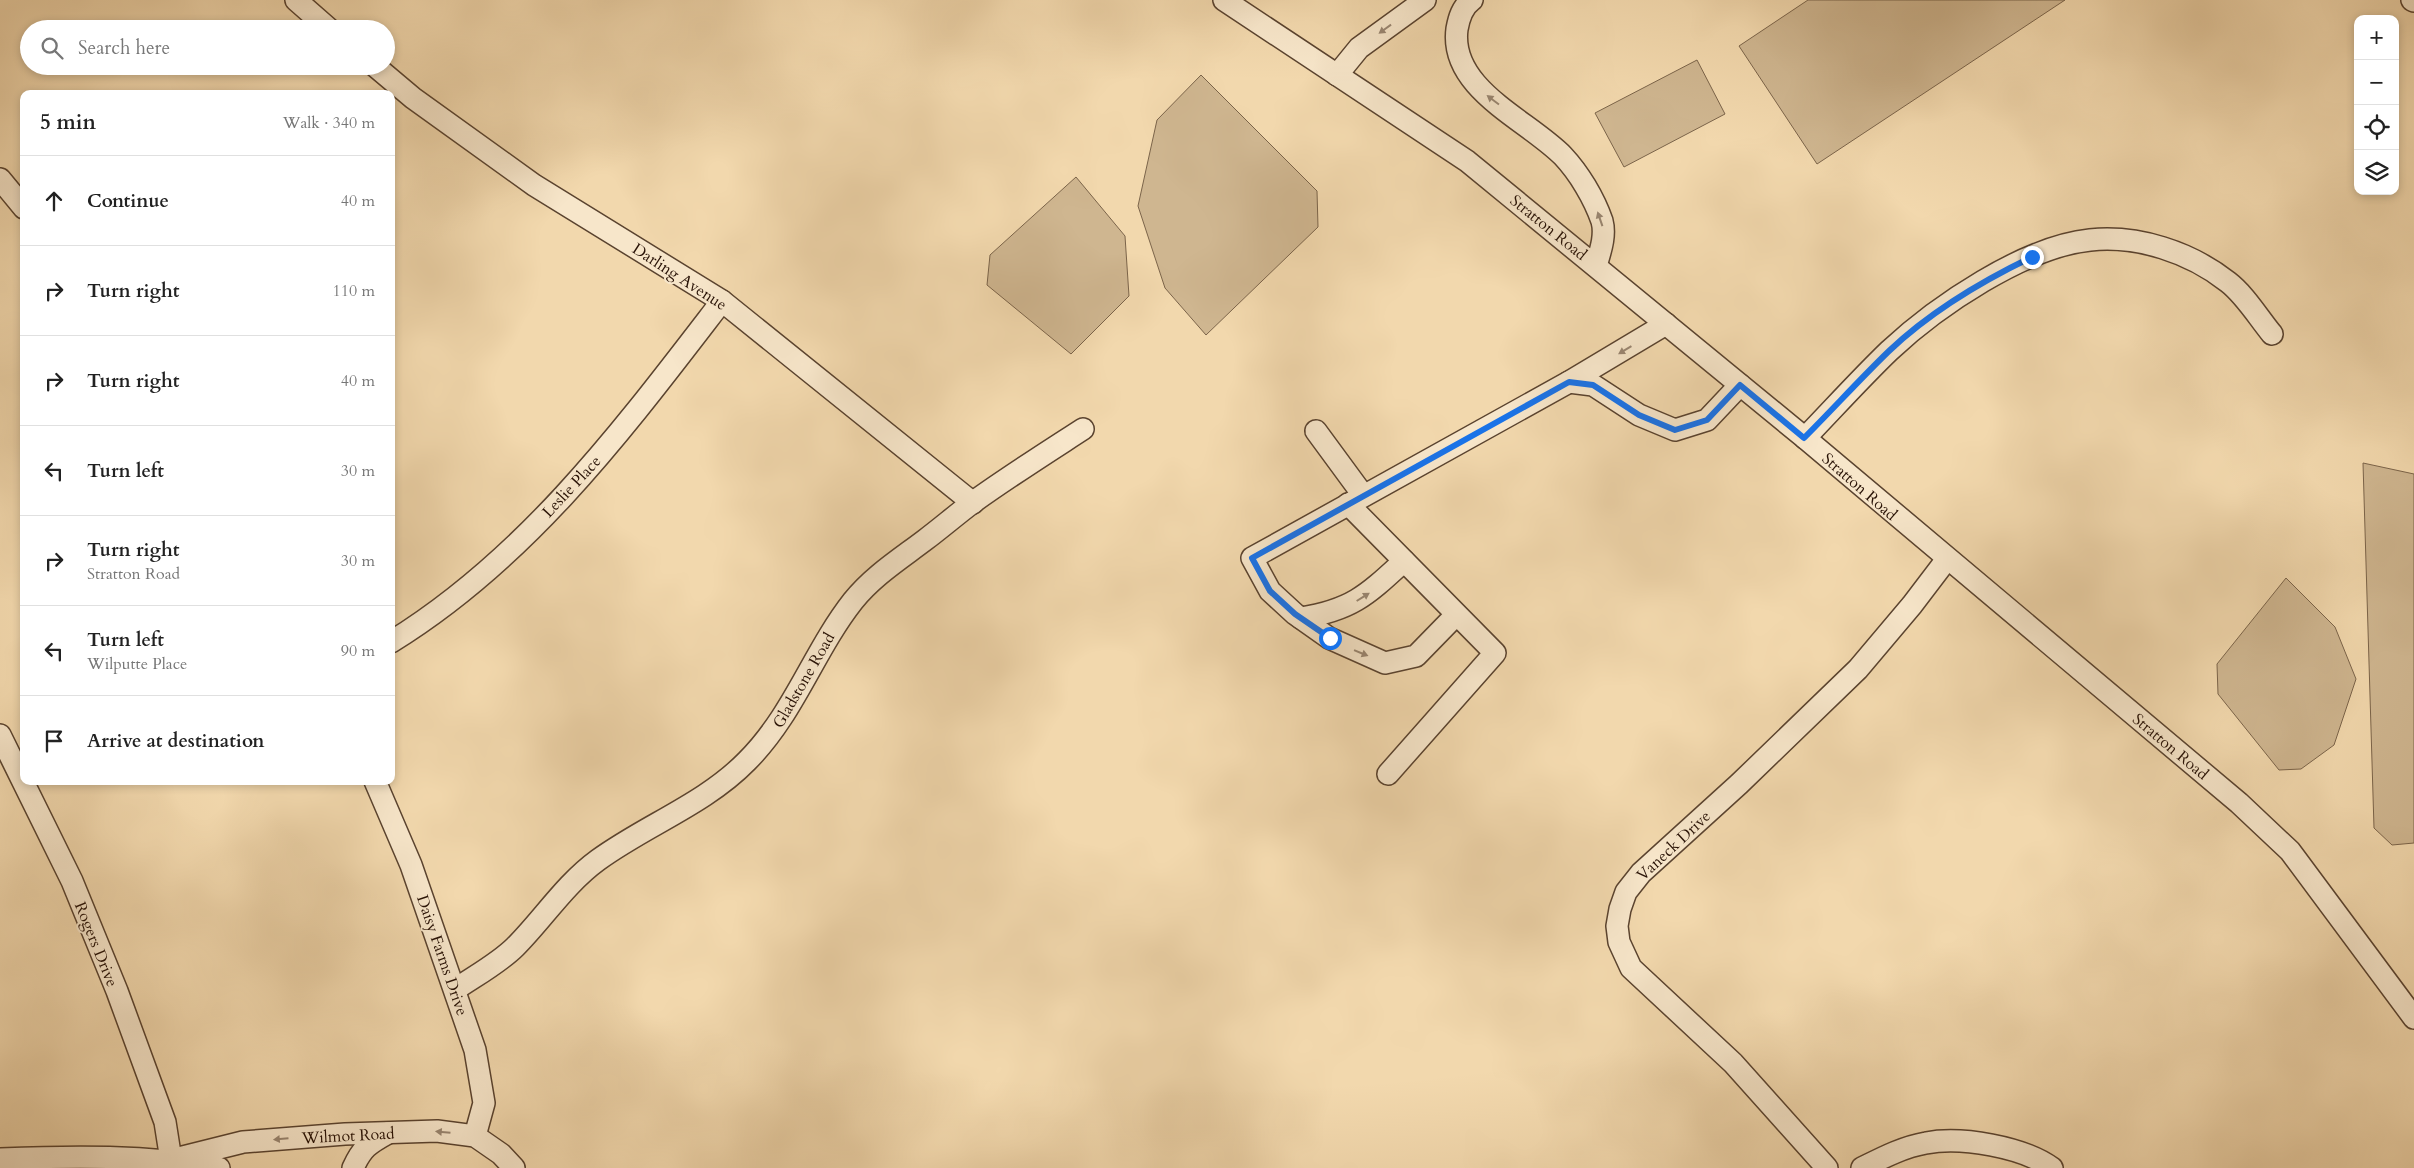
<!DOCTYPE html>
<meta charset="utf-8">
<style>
body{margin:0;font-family:Cardo,serif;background:#f2f2f2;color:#222}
.controls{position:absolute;right:15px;top:15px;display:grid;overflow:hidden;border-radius:10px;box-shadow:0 2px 8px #0003}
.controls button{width:45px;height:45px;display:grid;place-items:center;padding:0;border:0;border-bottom:1px solid #e0e0e0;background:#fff;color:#222;font:25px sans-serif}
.stop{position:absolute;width:15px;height:15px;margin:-11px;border:4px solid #1a73e8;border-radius:50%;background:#fff}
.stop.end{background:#1a73e8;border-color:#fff;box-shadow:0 1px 5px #0008}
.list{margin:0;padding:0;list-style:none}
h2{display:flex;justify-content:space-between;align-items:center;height:65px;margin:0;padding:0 20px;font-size:21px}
h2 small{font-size:16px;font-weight:400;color:#767676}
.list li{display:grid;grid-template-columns:32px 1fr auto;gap:15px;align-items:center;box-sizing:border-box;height:90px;padding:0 20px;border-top:1px solid #e0e0e0}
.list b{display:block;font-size:19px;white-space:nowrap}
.list p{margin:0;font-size:16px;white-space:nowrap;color:#767676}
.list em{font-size:16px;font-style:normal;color:#767676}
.icon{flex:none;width:28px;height:28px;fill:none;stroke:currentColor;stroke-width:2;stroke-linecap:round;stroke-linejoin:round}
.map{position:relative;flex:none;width:2414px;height:1168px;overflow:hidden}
.search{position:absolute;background:#fff;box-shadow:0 2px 8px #0003;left:20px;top:20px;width:375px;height:55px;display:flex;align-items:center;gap:12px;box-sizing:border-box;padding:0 18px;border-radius:28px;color:#767676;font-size:19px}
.panel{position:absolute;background:#fff;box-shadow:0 2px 8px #0003;left:20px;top:90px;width:375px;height:695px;border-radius:10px}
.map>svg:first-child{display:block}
</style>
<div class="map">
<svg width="2414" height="1168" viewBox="0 0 2414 1168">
<rect width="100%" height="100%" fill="#f2d8ad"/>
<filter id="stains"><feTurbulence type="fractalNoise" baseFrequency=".004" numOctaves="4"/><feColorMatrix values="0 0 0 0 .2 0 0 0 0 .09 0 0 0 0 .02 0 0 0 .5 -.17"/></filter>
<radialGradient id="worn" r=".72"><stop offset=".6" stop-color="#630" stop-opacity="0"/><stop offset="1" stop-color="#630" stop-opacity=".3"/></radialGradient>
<!-- garden -->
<g fill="#cfb690" stroke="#7b644a">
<polygon points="1808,0 2065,0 1817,164 1739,46"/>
<polygon points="1697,60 1725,114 1624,167 1595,113"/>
<polygon points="1201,75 1317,191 1318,227 1206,335 1165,288 1138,206 1157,120"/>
<polygon points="1076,177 1125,236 1129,296 1071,354 987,285 990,255"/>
<polygon points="2363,463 2414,474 2414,843 2392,845 2374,828"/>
<polygon points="2286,578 2335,627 2356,679 2334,745 2301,769 2279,770 2218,694 2217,664"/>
</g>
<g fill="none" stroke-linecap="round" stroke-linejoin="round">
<!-- minor casing -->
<g stroke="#5a432f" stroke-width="24">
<g id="minor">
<polyline points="296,0 329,29"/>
<polyline points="1224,0 1467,161 1805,438 2239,803 2290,851 2414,1018"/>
<path d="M1472,0C1462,7 1459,18 1457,29C1449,89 1528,120 1563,156C1579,173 1594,198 1602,221C1606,236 1600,252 1596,266"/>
<polyline points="2412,0 2414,1"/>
<polyline points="375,66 413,98 534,185 722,301 973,503"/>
<polyline points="1337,75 1359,48 1425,0"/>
<polyline points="0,179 24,208"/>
<polyline points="1569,382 1593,385 1639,415 1675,430 1707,420 1740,385"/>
<polyline points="1316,431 1363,495"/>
<path d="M1805,438C1833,409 1860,379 1889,351C1937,306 2024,247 2090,240C2138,235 2190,252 2228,282C2245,295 2258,317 2272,334"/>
<polyline points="1348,504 1495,653 1388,774"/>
<polyline points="1456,615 1416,656 1385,663 1329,638 1295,614 1270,591 1252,558 1569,382 1666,324"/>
<path d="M1301,618C1352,610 1367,595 1404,561"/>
<path d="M391,642C529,557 625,427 722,301"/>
<polyline points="0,735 72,881 117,991 165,1122 171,1160 243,1142 345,1134 437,1131 475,1136 501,1154 514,1168"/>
<polyline points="375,781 411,865 475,1050 484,1103 475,1136"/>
<path d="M456,989C475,976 499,963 515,947C543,919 565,884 598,860C646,825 705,804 747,761C794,714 813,652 853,601C873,576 900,559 925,540C941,528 956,515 972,503C1008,477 1046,453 1083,429"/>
<path d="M0,1159C73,1156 146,1155 219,1168"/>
<path d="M353,1168C362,1148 368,1144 388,1133"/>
<polyline points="1827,1168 1733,1063 1631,968 1619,942 1617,926 1620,909 1626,892 1641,873 1739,784 1858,669 1912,605 1947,559"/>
<path d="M1862,1168C1882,1158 1903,1147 1926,1143C1961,1136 2023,1147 2052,1168"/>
</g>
</g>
<!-- minor -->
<use href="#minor" stroke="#f7e6ca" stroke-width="21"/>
</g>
<!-- one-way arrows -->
<defs><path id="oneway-solid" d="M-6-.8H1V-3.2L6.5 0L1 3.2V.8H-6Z" transform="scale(1.25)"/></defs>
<g fill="#998671">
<use href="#oneway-solid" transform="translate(1385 29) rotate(144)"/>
<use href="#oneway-solid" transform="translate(1493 100) rotate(-143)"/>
<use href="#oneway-solid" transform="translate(1600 219) rotate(-109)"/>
<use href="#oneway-solid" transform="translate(1625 350) rotate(149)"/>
<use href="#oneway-solid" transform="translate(1363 597) rotate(-32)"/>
<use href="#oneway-solid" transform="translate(1361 653) rotate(22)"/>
<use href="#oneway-solid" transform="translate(443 1132) rotate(-175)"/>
<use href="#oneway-solid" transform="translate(281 1139) rotate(175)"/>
</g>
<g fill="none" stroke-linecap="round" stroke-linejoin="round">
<!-- route -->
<path stroke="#1a73e8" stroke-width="6" d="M1330,638L1295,614L1270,591L1252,558L1569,382L1593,385L1639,415L1675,430L1707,420L1740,385L1804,438C1833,409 1860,379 1889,351C1931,311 1980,282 2032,257"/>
</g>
<g text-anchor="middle" stroke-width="4" stroke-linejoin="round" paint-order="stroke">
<!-- street labels -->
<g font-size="16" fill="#271105" stroke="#f7e6ca">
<text transform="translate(1549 227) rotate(39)" y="6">Stratton Road</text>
<text transform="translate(680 276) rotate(33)" y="6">Darling Avenue</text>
<text transform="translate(571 486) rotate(-47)" y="6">Leslie Place</text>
<text transform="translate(1860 486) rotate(41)" y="6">Stratton Road</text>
<text transform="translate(803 680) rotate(-60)" y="6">Gladstone Road</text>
<text transform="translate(2171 746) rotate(40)" y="6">Stratton Road</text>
<text transform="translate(1673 845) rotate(-43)" y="6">Vaneck Drive</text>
<text transform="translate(97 944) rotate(68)" y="6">Rogers Drive</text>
<text transform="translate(443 955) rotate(71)" y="6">Daisy Farms Drive</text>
<text transform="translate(348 1135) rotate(-3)" y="6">Wilmot Road</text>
</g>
</g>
<rect width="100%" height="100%" filter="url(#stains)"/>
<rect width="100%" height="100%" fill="url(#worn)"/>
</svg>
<div class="controls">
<button>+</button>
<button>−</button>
<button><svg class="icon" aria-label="locate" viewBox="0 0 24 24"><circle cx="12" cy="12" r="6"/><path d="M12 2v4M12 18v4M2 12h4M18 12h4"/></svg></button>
<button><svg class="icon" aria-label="layers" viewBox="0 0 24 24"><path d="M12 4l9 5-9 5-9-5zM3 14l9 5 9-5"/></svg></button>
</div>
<div class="stop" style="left:1330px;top:638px"></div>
<div class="stop end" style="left:2032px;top:257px"></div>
<div class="search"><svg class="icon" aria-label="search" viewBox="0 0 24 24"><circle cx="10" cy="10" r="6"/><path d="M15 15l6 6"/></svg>Search here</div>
<section class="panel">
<h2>5 min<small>Walk · 340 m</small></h2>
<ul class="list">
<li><svg class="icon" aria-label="ahead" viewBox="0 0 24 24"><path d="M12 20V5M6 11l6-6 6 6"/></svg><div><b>Continue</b></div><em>40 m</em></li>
<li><svg class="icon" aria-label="right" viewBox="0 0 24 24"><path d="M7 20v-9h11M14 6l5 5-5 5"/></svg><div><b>Turn right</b></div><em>110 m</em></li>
<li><svg class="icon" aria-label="right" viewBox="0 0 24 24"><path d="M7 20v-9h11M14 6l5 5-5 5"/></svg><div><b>Turn right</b></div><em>40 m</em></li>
<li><svg class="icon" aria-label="left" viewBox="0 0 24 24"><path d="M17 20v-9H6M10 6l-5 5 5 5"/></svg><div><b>Turn left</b></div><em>30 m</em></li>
<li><svg class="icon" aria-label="right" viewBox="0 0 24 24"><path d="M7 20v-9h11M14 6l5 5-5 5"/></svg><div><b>Turn right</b><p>Stratton Road</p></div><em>30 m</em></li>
<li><svg class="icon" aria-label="left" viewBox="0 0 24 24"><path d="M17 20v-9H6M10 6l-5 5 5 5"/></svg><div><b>Turn left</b><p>Wilputte Place</p></div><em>90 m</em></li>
<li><svg class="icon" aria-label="arrive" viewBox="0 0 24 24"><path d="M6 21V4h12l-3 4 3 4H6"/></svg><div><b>Arrive at destination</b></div></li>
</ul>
</section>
</div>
